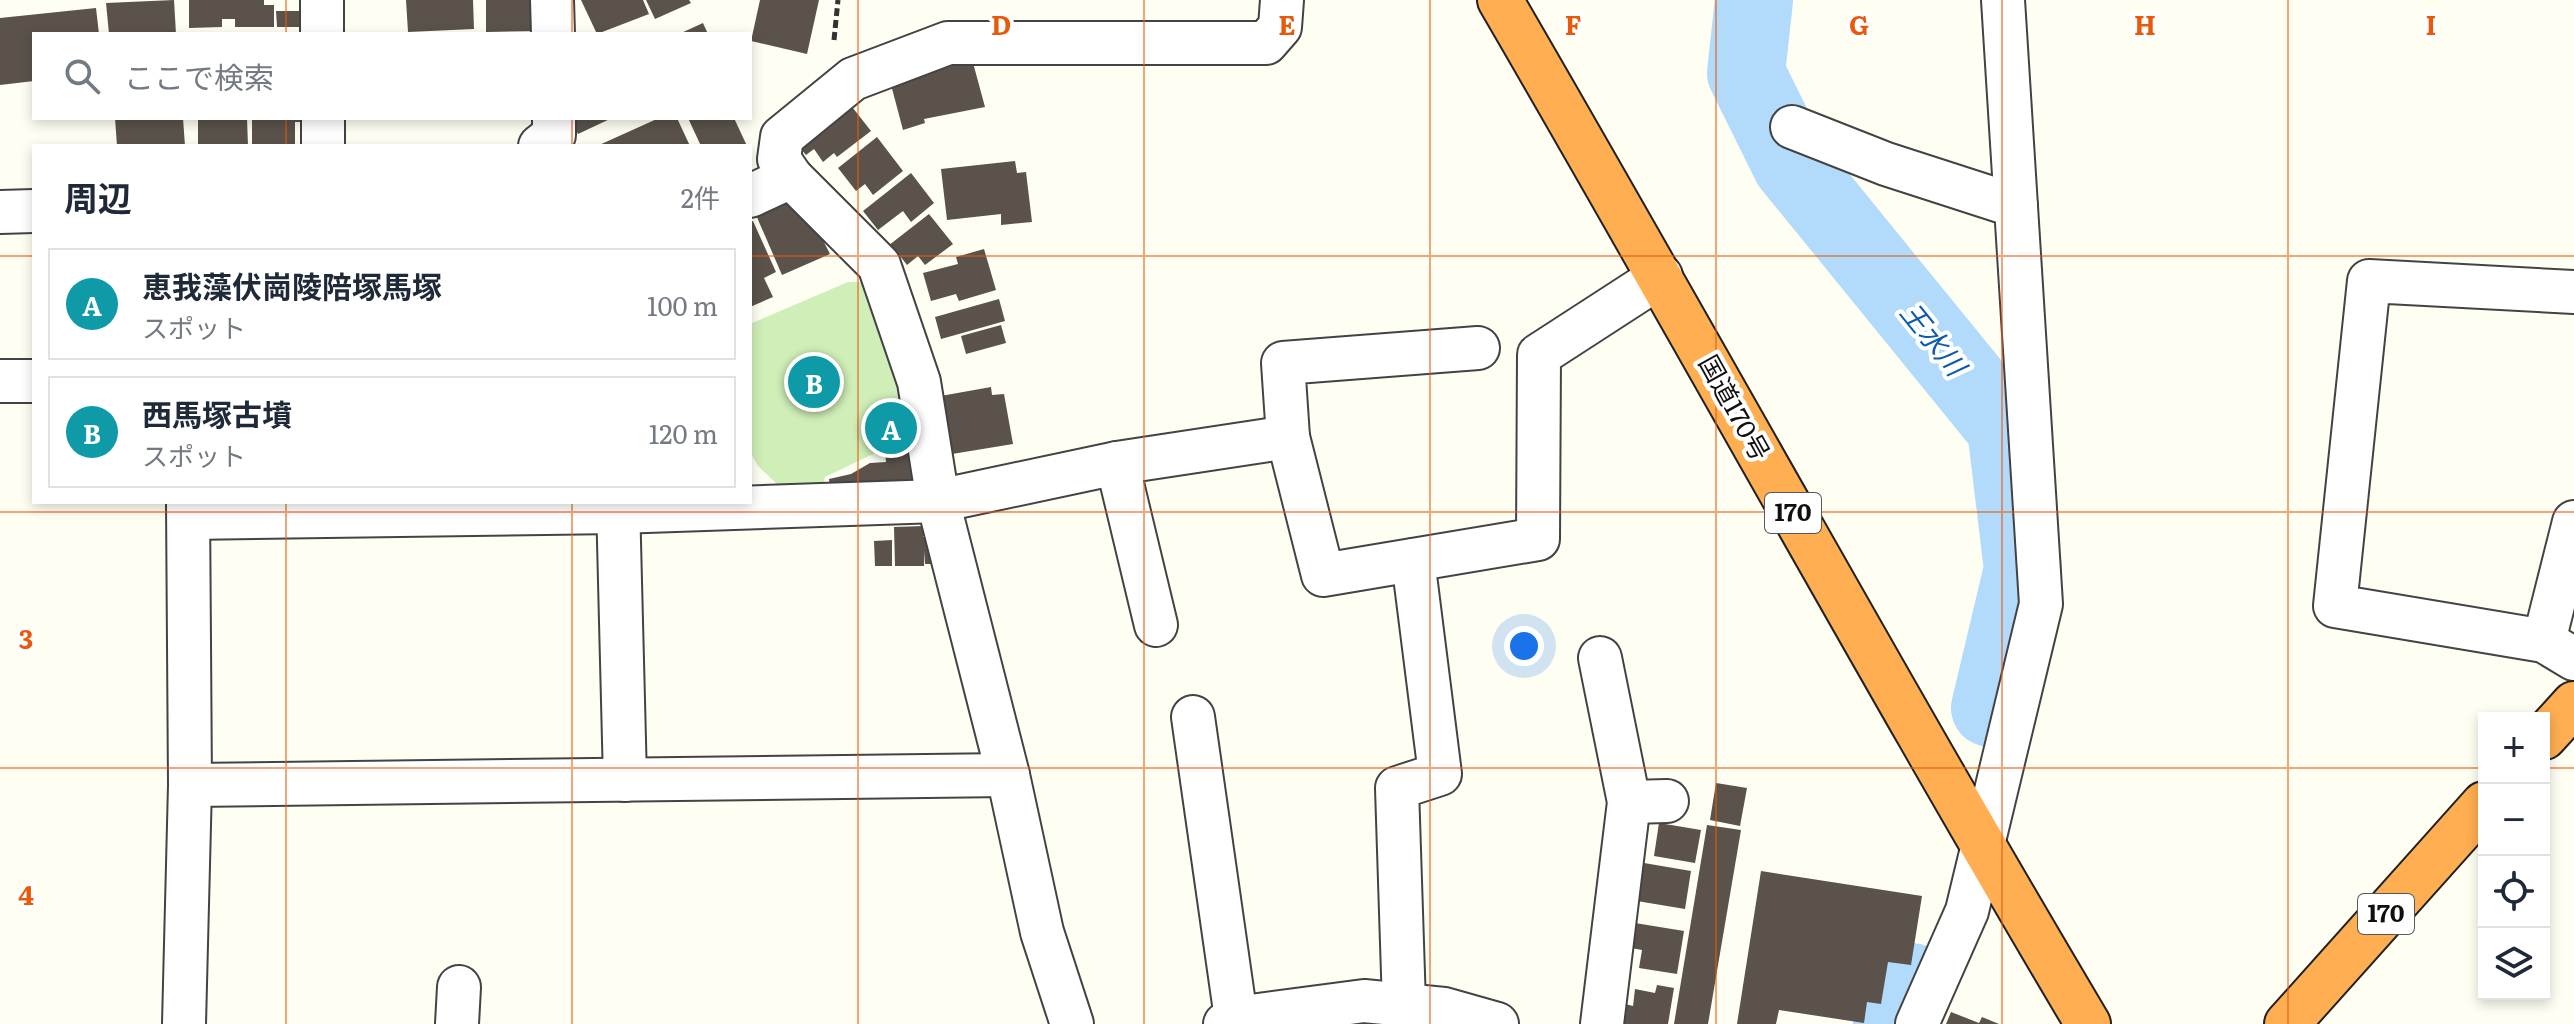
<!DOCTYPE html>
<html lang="ja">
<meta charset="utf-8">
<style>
body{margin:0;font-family:Literata,"Noto Sans JP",serif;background:#f6f6f7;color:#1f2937}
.controls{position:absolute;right:24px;bottom:24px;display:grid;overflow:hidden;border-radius:0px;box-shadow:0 4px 12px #0003}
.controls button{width:72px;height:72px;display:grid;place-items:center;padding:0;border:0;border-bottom:2px solid #e0e1e3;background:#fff;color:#1f2937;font:40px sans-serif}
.you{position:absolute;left:1524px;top:646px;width:28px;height:28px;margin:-20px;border:6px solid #fff;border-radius:50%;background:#1a73e8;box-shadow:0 0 0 12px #1a73e833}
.badge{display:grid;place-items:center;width:52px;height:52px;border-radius:50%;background:#ce201a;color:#fff;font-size:26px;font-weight:700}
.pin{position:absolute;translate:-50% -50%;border:4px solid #fff;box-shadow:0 2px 8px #0006}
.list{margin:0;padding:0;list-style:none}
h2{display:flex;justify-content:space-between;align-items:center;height:104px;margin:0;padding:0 32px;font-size:34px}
h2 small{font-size:26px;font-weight:400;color:#747a83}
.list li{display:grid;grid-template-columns:52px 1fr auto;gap:24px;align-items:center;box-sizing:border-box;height:112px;margin:0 16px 16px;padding:0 16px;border:2px solid #e0e1e3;border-radius:0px}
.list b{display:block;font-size:30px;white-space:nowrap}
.list p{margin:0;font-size:26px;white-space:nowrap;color:#747a83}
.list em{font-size:26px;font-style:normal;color:#747a83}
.icon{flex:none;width:44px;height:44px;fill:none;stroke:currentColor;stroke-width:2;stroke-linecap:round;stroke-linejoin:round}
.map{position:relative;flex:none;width:2574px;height:1024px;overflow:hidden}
.search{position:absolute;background:#fff;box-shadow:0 4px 12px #0003;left:32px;top:32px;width:720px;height:88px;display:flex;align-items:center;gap:20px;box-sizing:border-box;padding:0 28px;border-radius:0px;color:#747a83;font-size:30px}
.panel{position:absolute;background:#fff;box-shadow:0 4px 12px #0003;left:32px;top:144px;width:720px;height:360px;border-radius:0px}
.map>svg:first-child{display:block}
</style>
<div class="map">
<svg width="2574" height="1024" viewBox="0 0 2574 1024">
<rect width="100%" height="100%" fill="#fffef3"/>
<!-- green -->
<polygon fill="#d0eeb8" points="848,282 865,282 891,332 911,436 825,477 822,488 782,489 758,466 750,452 750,324"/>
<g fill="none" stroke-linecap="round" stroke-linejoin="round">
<!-- river -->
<g stroke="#b2dafb" stroke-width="78">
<polyline points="1754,0 1746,73 1791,164 2006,428 2023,569 1990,708"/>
<polyline points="1892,1024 1912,982"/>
</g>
</g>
<!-- building -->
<g fill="#5a524b">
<polygon points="174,0 176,34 109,34 106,3"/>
<polygon points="189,0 264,0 264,5 274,5 274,27 235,27 235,19 222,19 222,27 189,28"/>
<polygon points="406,0 473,0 474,29 408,32"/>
<polygon points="486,0 542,0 543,31 486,32"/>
<polygon points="581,0 643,0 649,14 597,34"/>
<polygon points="646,0 689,0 691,3 655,19"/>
<polygon points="760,0 819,0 807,54 751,41"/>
<polygon points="96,8 99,34 34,34 34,81 0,85 0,18"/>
<polygon points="276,11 308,11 308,27 277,27"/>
<polygon points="703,23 708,34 679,34"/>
<polygon points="972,59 985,107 924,119 925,123 903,130 890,81"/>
<polygon points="849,103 871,131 837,157 834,153 823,162 814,149 806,155 797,144"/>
<polygon points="115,118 183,118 185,146 117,146"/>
<polygon points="198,118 247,118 248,146 198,146"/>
<polygon points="252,118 308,118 308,122 295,122 295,146 252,146"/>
<polygon points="570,118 612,118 578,134"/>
<polygon points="659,118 677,118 690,146 597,146"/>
<polygon points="688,118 734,118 747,146 701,146"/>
<polygon points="877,137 903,171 873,195 865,184 856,191 838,168"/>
<polygon points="1015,161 1017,173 1026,172 1032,222 1001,225 1001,214 947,220 941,169"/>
<polygon points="911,173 934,203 911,222 903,211 878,230 863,211"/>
<polygon points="800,195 830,254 782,275 756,215"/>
<polygon points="929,214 953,244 925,265 918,256 907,265 900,256 894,261 884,249"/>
<polygon points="753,221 776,272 764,278 773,297 750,307 750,222"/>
<polygon points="984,249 996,290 959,301 956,294 931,301 923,273 958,264 956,257"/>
<polygon points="999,299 1005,321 941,339 935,317"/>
<polygon points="1001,325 1006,343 966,354 961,336"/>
<polygon points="991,387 992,395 1004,394 1013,444 946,455 935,397"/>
<polygon points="914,442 917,483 830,490 829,479 851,474 870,463 886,462 885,453 903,452 903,443"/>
<polygon points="923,526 923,537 937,537 938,564 925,564 924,551 924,566 895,566 894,527"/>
<polygon points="892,540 892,566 875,566 874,541"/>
<polygon points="1716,783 1747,788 1740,826 1710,820"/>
<polygon points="1659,823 1701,830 1695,863 1654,856"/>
<polygon points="1707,825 1741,830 1708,1024 1674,1024"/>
<polygon points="1644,863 1691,871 1685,909 1637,901"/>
<polygon points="1761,871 1922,896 1911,965 1888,962 1881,1004 1867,1002 1864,1023 1779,1010 1776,1024 1737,1024"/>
<polygon points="1635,923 1684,931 1677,974 1639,968 1642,950 1631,948"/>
<polygon points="1657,985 1674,988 1668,1024 1621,1024 1625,1004 1633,1006 1635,989 1655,993"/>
<polygon points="1951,1012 1979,1023 1982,1017 1999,1024 1946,1024"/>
</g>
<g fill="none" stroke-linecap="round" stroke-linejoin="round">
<!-- minor casing -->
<g stroke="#434343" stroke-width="46">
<g id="minor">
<polyline points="322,0 322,34"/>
<polyline points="552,0 553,34"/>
<polyline points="323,118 323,146"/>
<polyline points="1792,127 1886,164 2016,206"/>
<polyline points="540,146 554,135 554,118"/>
<polyline points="791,177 779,159 782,137 853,79 948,43 1266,43 1280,27 1282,0"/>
<polyline points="750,196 791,177 879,265 919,382 938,501 1008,775 1042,932 1072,1024"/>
<polyline points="0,212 34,211"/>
<polyline points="2574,292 2369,281 2335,606 2544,641 2574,659"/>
<polyline points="0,381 34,381"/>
<polyline points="1288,437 1283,363 1478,348"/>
<polyline points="1117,463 1156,625"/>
<polyline points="618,502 625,780"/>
<polyline points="189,518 618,512 938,501 1117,463 1288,437 1323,575 1538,539 1539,355 1661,276"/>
<polyline points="2544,641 2574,522"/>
<polyline points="1600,658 1629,802 1602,1024"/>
<polyline points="1193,717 1236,1018"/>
<polyline points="190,785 1008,775"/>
<polyline points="1629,802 1667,801"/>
<polyline points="1404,1005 1397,788 1440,774 1413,560"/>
<polyline points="184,1024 190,785 188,502"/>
<polyline points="457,1024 459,987"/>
<polyline points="1225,1024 1236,1018 1364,1001 1444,1009 1497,1024"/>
<polyline points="1917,1024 1967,911 2041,604 2003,0"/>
</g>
</g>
<!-- highway casing -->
<g stroke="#212121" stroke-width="48">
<g id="highway">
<path d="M1500,0C1698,340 1887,686 2088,1024"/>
<polyline points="2544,737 2574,704"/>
<polyline points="2287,1024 2484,804"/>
</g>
</g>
<!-- path -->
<polyline stroke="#323232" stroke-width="5" stroke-dasharray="8 4" stroke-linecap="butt" points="834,40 838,0"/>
<!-- minor -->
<use href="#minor" stroke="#fff" stroke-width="42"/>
<!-- highway -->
<use href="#highway" stroke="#ffae51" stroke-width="44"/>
</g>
<!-- grid -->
<path fill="none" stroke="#e8590c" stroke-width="2" stroke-opacity="0.55" d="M286,0V34M572,0V34M858,0V1024M1144,0V1024M1430,0V1024M1716,0V1024M2002,0V1024M2288,0V1024M286,118V146M572,118V146M0,256H34M750,256H2574M286,502V1024M572,502V1024M0,512H2574M0,768H2484M2544,768H2574"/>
<g text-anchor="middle" stroke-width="8" stroke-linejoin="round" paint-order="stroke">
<!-- shield labels -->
<g fill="#fff" stroke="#585858" stroke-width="2">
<rect x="1765" y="493" width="56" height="40" rx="6"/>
<rect x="2358" y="894" width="56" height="40" rx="6"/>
</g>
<g font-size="24" font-weight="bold" fill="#101010">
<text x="1793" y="521">170</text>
<text x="2386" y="922">170</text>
</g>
<!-- street labels -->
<g font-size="26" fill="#101010" stroke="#fff">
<text transform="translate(1734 408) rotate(61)" y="9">国道170号</text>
</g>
<!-- water labels -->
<g font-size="28" font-style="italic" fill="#0c5bae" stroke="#fff">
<text transform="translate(1933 339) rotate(51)" y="10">王水川</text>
</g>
</g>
<g font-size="26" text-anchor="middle" font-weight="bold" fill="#e8590c" stroke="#fff" stroke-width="8" stroke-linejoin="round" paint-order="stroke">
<text x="1001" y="35">D</text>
<text x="1287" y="35">E</text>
<text x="1573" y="35">F</text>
<text x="1859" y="35">G</text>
<text x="2145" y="35">H</text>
<text x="2431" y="35">I</text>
<text x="26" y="649">3</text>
<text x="26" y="905">4</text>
</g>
</svg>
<div class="controls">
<button>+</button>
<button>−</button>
<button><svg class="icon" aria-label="locate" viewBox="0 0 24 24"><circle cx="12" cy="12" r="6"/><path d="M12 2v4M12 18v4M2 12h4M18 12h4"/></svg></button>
<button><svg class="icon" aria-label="layers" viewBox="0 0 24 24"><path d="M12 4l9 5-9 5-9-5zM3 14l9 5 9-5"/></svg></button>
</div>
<div class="you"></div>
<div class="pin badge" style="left:891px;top:428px;background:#0f9aa8">A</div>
<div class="pin badge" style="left:814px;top:382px;background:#0f9aa8">B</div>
<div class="search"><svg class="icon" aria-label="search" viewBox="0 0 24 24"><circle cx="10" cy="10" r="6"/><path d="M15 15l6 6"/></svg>ここで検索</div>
<section class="panel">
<h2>周辺<small>2件</small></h2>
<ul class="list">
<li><span class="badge" style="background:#0f9aa8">A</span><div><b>恵我藻伏崗陵陪塚馬塚</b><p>スポット</p></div><em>100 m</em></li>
<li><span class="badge" style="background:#0f9aa8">B</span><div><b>西馬塚古墳</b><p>スポット</p></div><em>120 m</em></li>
</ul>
</section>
</div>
